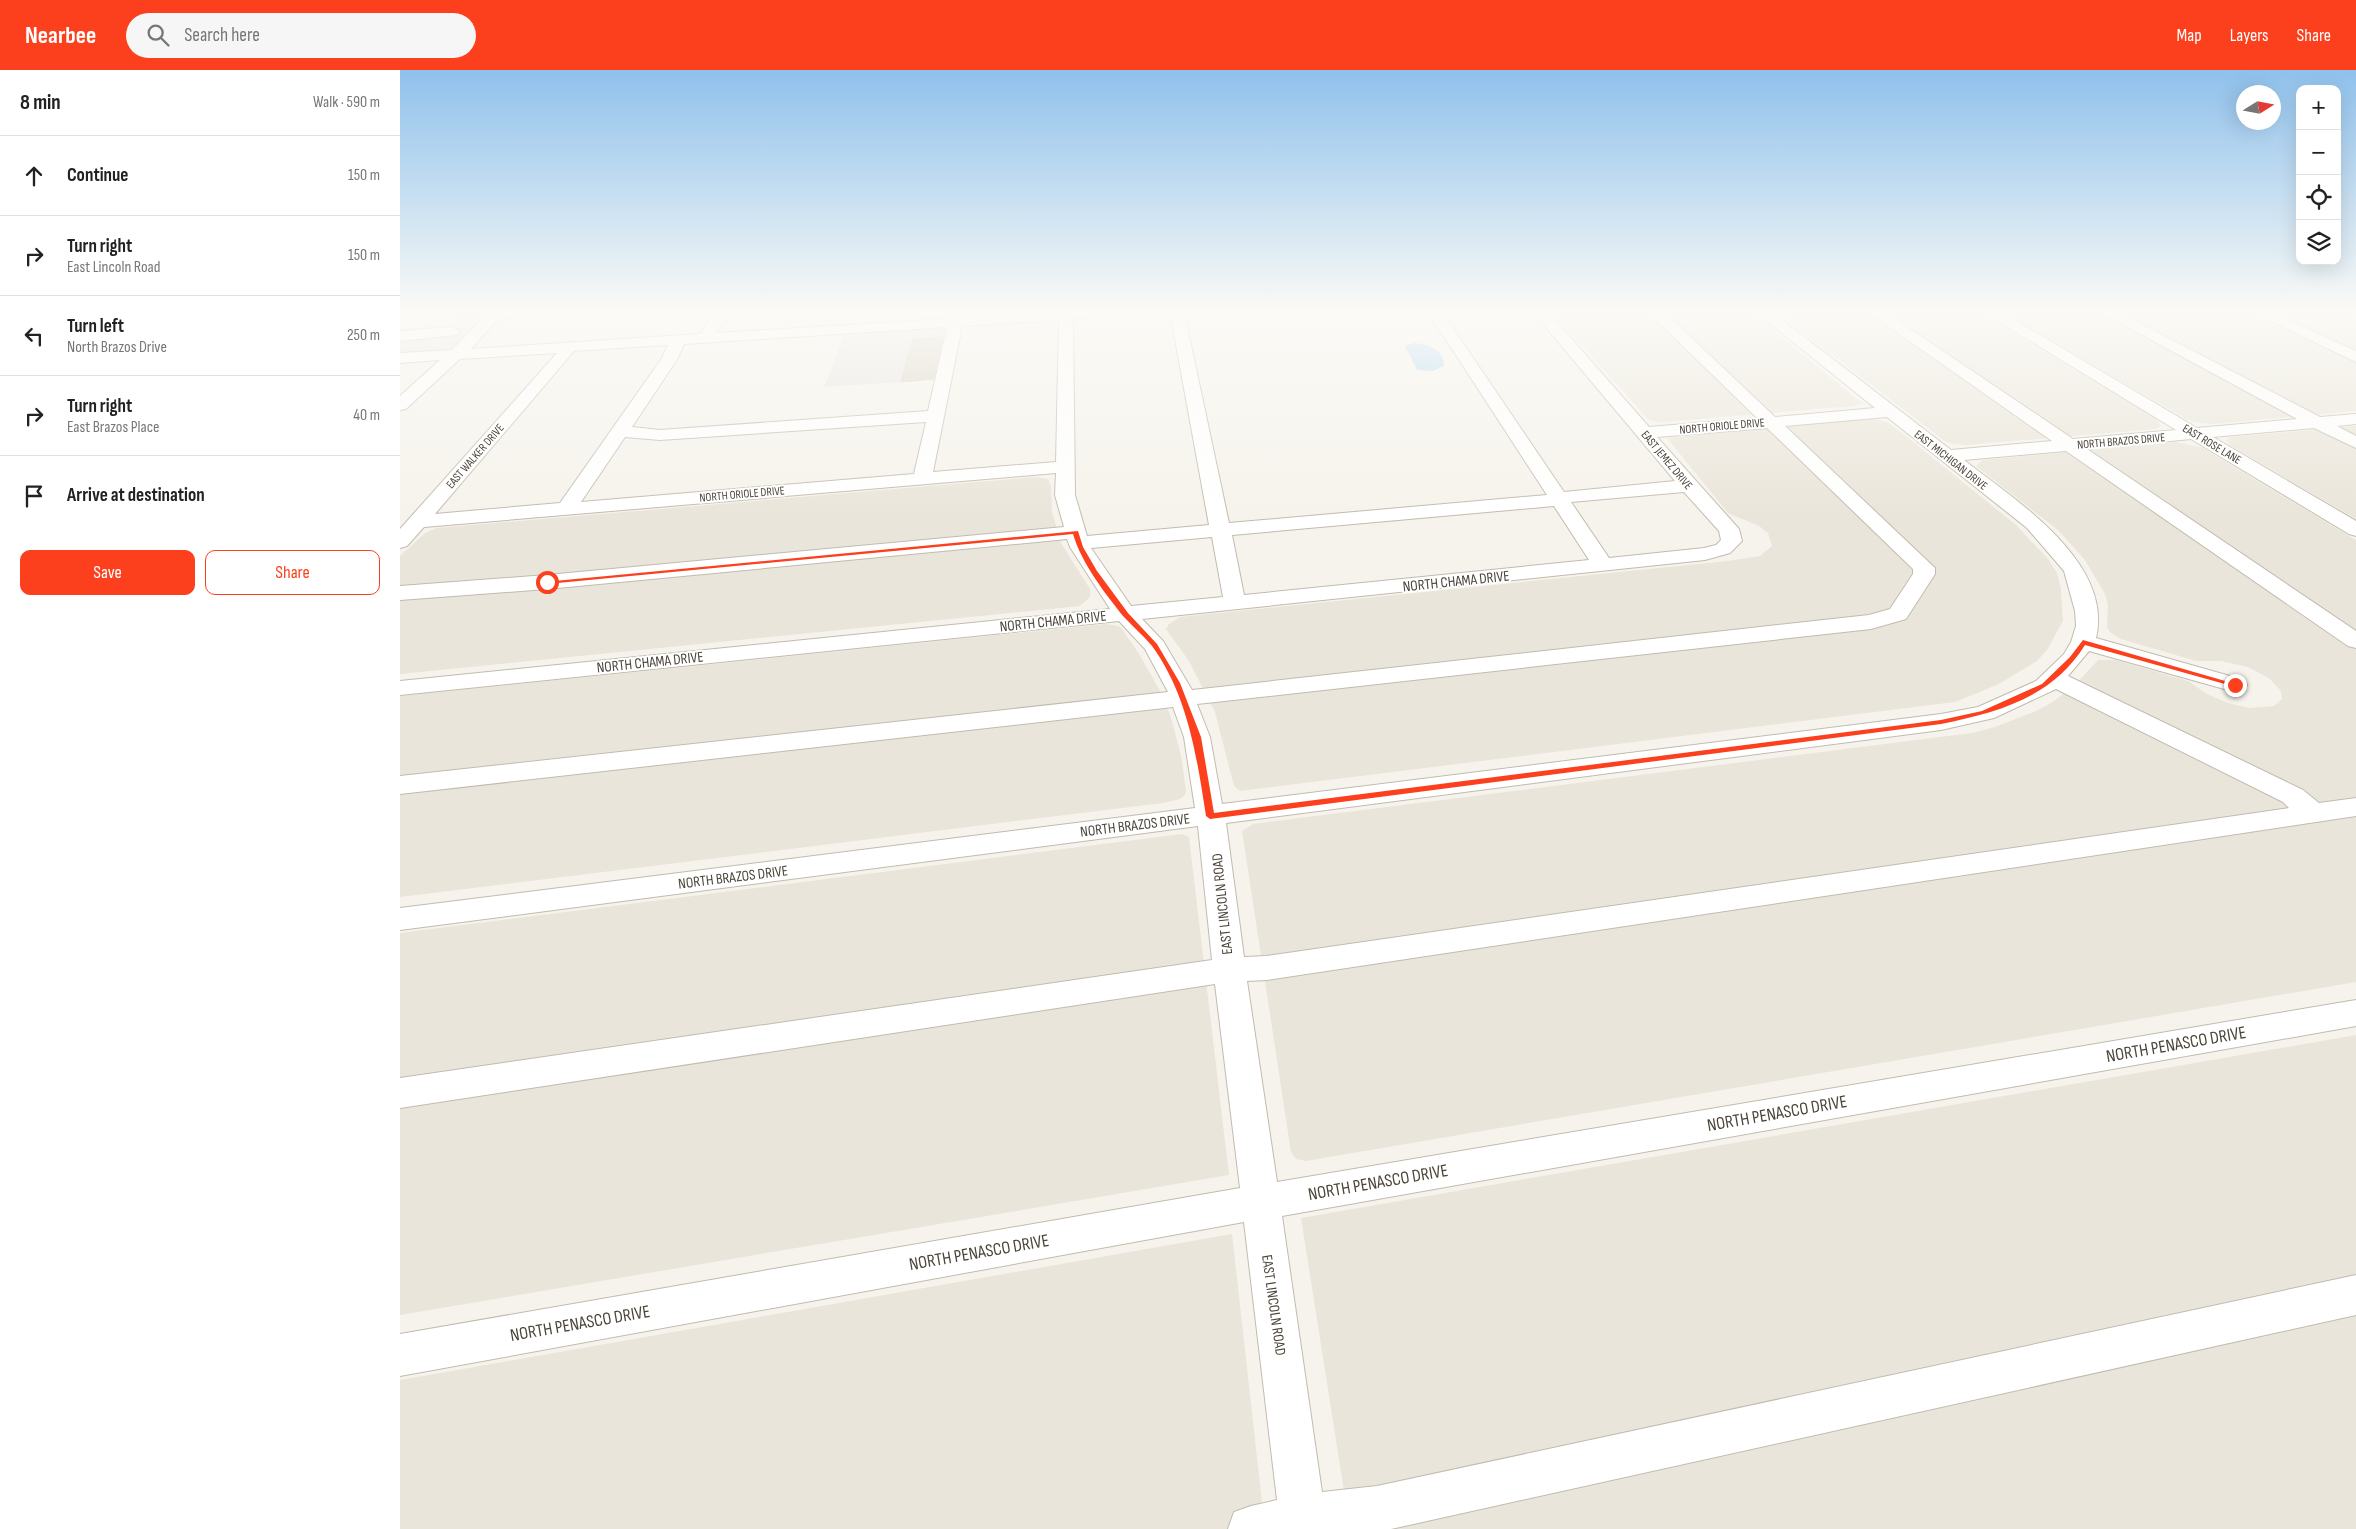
<!DOCTYPE html>
<meta charset="utf-8">
<style>
body{margin:0;font-family:"Sofia Sans Condensed",sans-serif;background:#f6f6f6;color:#222}
.controls{position:absolute;right:15px;top:15px;display:grid;overflow:hidden;border-radius:10px;box-shadow:0 5px 20px #0002}
.controls button{width:45px;height:45px;display:grid;place-items:center;padding:0;border:0;border-bottom:1px solid #e0e0e0;background:#fff;color:#222;font:25px sans-serif}
.compass{position:absolute;left:1836px;top:15px;width:45px;height:45px;border-radius:50%;background:#fff;box-shadow:0 5px 20px #0002;rotate:79deg}
.stop{position:absolute;width:15px;height:15px;margin:-11px;border:4px solid #fc3f1d;border-radius:50%;background:#fff}
.stop.end{background:#fc3f1d;border-color:#fff;box-shadow:0 1px 5px #0008}
.list{margin:0;padding:0;list-style:none}
h2{display:flex;justify-content:space-between;align-items:center;height:65px;margin:0;padding:0 20px;font-size:21px}
h2 small{font-size:16px;font-weight:400;color:#767676}
.list li{display:grid;grid-template-columns:32px 1fr auto;gap:15px;align-items:center;box-sizing:border-box;height:80px;padding:0 20px;border-top:1px solid #e0e0e0}
.list b{display:block;font-size:19px;white-space:nowrap}
.list p{margin:0;font-size:16px;white-space:nowrap;color:#767676}
.list em{font-size:16px;font-style:normal;color:#767676}
.actions{display:flex;gap:10px;padding:15px 20px}
.actions a{flex:1;padding:11px 0;border:1px solid #fc3f1d;border-radius:10px;text-align:center;font-size:18px;color:#fc3f1d}
.actions .main{background:#fc3f1d;color:#fff}
.icon{flex:none;width:28px;height:28px;fill:none;stroke:currentColor;stroke-width:2;stroke-linecap:round;stroke-linejoin:round}
.map{position:relative;flex:none;width:1956px;height:1459px;overflow:hidden}
header{display:flex;align-items:center;gap:30px;box-sizing:border-box;height:70px;padding:0 25px;background:#fc3f1d;color:#fff}
header strong{font-size:24px}
nav{display:flex;gap:28px;margin-inline-start:auto;font-size:18px}
.search{width:350px;height:45px;background:#f6f6f6;display:flex;align-items:center;gap:12px;box-sizing:border-box;padding:0 18px;border-radius:28px;color:#767676;font-size:19px}
main{display:flex}
aside{flex:1;background:#fff}
.map>svg:first-child{display:block}
</style>
<header>
<strong>Nearbee</strong>
<div class="search"><svg class="icon" aria-label="search" viewBox="0 0 24 24"><circle cx="10" cy="10" r="6"/><path d="M15 15l6 6"/></svg>Search here</div>
<nav><a>Map</a><a>Layers</a><a>Share</a></nav>
</header>
<main>
<aside>
<h2>8 min<small>Walk · 590 m</small></h2>
<ul class="list">
<li><svg class="icon" aria-label="ahead" viewBox="0 0 24 24"><path d="M12 20V5M6 11l6-6 6 6"/></svg><div><b>Continue</b></div><em>150 m</em></li>
<li><svg class="icon" aria-label="right" viewBox="0 0 24 24"><path d="M7 20v-9h11M14 6l5 5-5 5"/></svg><div><b>Turn right</b><p>East Lincoln Road</p></div><em>150 m</em></li>
<li><svg class="icon" aria-label="left" viewBox="0 0 24 24"><path d="M17 20v-9H6M10 6l-5 5 5 5"/></svg><div><b>Turn left</b><p>North Brazos Drive</p></div><em>250 m</em></li>
<li><svg class="icon" aria-label="right" viewBox="0 0 24 24"><path d="M7 20v-9h11M14 6l5 5-5 5"/></svg><div><b>Turn right</b><p>East Brazos Place</p></div><em>40 m</em></li>
<li><svg class="icon" aria-label="arrive" viewBox="0 0 24 24"><path d="M6 21V4h12l-3 4 3 4H6"/></svg><div><b>Arrive at destination</b></div></li>
</ul>
<div class="actions"><a class="main">Save</a><a>Share</a></div>
</aside>
<div class="map">
<svg width="1956" height="1459" viewBox="0 0 1956 1459">
<rect width="100%" height="100%" fill="#f6f3ec"/>
<!-- residential -->
<g fill="#eae5da">
<polygon points="1152,242 1351,242 1462,333 1454,336 1263,352 1252,351 1248,349"/>
<polygon points="1377,242 1578,242 1756,349 1761,356 1756,359 1567,375 1553,374 1546,372"/>
<polygon points="1603,242 1846,242 1956,293 1956,341 1813,354 1795,352 1784,348"/>
<polygon points="1873,242 1956,242 1956,280"/>
<polygon points="1469,348 1487,352 1506,366 1616,455 1648,489 1657,503 1661,520 1663,551 1647,580 1637,591 1599,614 1555,632 840,721 834,716 815,642 789,591 766,559 769,554 780,547 1328,491 1360,486 1372,476 1368,463 1359,456 1328,443 1267,368"/>
<polygon points="1956,356 1956,449 1831,376 1826,370 1831,367"/>
<polygon points="1776,372 1801,377 1956,470 1956,912 906,1091 896,1089 891,1082 842,761 853,754 1572,663 1595,657 1634,642 1651,633 1674,616 1698,590 1716,590 1788,611 1807,624 1828,633 1849,638 1874,636 1882,629 1881,621 1870,609 1848,597 1821,591 1796,591 1721,569 1710,562 1707,557 1708,535 1705,524 1685,490 1658,460 1576,396 1583,390"/>
<polygon points="636,407 648,409 651,416 652,442 661,473 690,519 690,527 680,536 0,604 0,486 25,463 37,458"/>
<polygon points="706,554 718,556 722,559 739,584 763,626 771,648 781,685 786,721 785,725 780,729 763,733 0,827 0,626"/>
<polygon points="782,764 789,767 829,1105 0,1245 0,863"/>
<polygon points="1956,965 1956,1459 950,1459 901,1148"/>
<polygon points="832,1164 865,1459 0,1459 0,1310"/>
</g>
<!-- parking -->
<g fill="#e5e3e0">
<polygon points="46,242 94,242 56,280 0,284 0,260 50,254 59,246 41,246"/>
<polygon points="555,257 553,266 513,269 501,312 424,317 445,264"/>
</g>
<!-- water -->
<path fill="#a9d4f2" d="M1014,273C1027,274 1045,280 1044,296L1033,301L1017,300L1005,276Z"/>
<!-- building -->
<polygon fill="#d8cfc1" stroke="#d3c7b4" points="543,267 533,309 501,312 513,269"/>
<g fill="none" stroke-linecap="round" stroke-linejoin="round">
<!-- minor casing -->
<g stroke="#c2bbae" stroke-width="2">
<g id="minor">
<path d="M89,242H152L145,246L98,249L71,279L300,264L316,242H330L316,263L547,249V242H561L562,248L647,242H726L719,246L673,249L675,425L687,466L809,455L770,242H784L829,453L1147,425L1028,242H1042L1164,422L1275,411L1133,242H1148L1249,357L1357,348L1248,242H1264L1375,347L1475,338L1356,242H1372L1551,380L1652,371L1468,242H1485L1673,369L1776,360L1583,242H1601L1797,358L1897,349L1700,242H1718L1920,347L1956,344V354L1937,356L1956,366V378L1914,358L1813,367L1956,451V466L1949,464L1791,369L1687,379L1956,561V578L1948,576L1666,381L1564,390C1615,430 1714,492 1696,568L1844,610L1847,615L1844,620L1835,622L1689,581L1668,606L1903,720L1919,733L1956,728V746L867,910L847,911L877,1112L1956,930V956L882,1146L922,1422L977,1416L1956,1205V1245L991,1459H828L834,1442L851,1436L877,1430L844,1152L0,1306V1264L840,1118L815,914L0,1038V1008L812,890L798,756L0,860V838L795,738L784,667L773,637L0,724V706L768,622L745,579L719,551L0,625V611L710,539L670,477L667,469L147,519L0,530V516L147,505L664,457L655,425L656,403L24,457L7,476L0,478V459L157,283L60,289L6,339L0,340V326L40,290L0,293V283L52,280ZM659,250L656,392L533,402L562,256ZM547,257L528,341L260,360L232,357L278,288L284,274ZM268,275L262,288L160,433L35,444L174,281ZM1487,347L1627,458L1664,501L1675,541L1676,556L1671,572L1664,584L1636,611L1578,637L1541,644L822,734L810,667L797,634L1471,559L1506,549L1535,504V498L1385,356ZM526,352L514,404L181,432L225,367L260,370ZM1367,358L1513,499V504L1490,539L1469,545L792,620L763,571L742,549L1305,490L1330,483L1342,471L1339,459L1257,367ZM1284,422L1319,461L1321,470L1316,475L1304,478L1209,488L1171,432ZM1154,436L1189,490L844,525L832,465ZM812,467L823,527L731,536L691,478ZM1656,619L1883,732L1889,738L867,886L844,887L826,753L1541,660L1594,648Z"/>
<polygon points="1852,242 1871,242 1956,281 1956,292"/>
<polygon points="52,257 57,259 60,262 57,265 0,271 0,261"/>
</g>
</g>
<!-- minor -->
<use href="#minor" fill="#fff" fill-rule="evenodd"/>
</g>
<!-- sky -->
<linearGradient id="sky" x2="0" y2="1"><stop stop-color="#8fc1ec"/><stop offset="0.54" stop-color="#fbfaf6"/><stop offset="1" stop-color="#fbfaf6" stop-opacity="0"/></linearGradient>
<rect width="1956" height="446" fill="url(#sky)"/>
<!-- route -->
<path fill="#fc3f1d" d="M678,461L683,477L697,501L728,543L757,574L780,613L801,667L814,743L1541,650L1582,641L1642,614L1670,587L1683,570L1839,615L1832,616L1685,575C1652,628 1598,642 1541,654L810,749L806,746C797,688 788,625 752,576C743,565 732,556 723,546C704,522 682,494 673,464L147,514L144,512Z"/>
<g text-anchor="middle" stroke-width="4" stroke-linejoin="round" paint-order="stroke">
<!-- far-street labels -->
<g font-size="12" fill="#4b4439" stroke="#fff">
<text transform="translate(1322 356) rotate(-5)" y="4">NORTH ORIOLE DRIVE</text>
<text transform="translate(1721 371) rotate(-5)" y="4">NORTH BRAZOS DRIVE</text>
<text transform="translate(1812 374) rotate(31)" y="4">EAST ROSE LANE</text>
<text transform="translate(75 386) rotate(-49)" y="4">EAST WALKER DRIVE</text>
<text transform="translate(1267 390) rotate(50)" y="4">EAST JEMEZ DRIVE</text>
<text transform="translate(1551 390) rotate(38)" y="4">EAST MICHIGAN DRIVE</text>
<text transform="translate(342 424) rotate(-5)" y="4">NORTH ORIOLE DRIVE</text>
</g>
<!-- street labels -->
<g font-size="15" fill="#4b4439" stroke="#fff">
<text transform="translate(1056 511) rotate(-6)" y="5">NORTH CHAMA DRIVE</text>
<text transform="translate(653 551) rotate(-6)" y="5">NORTH CHAMA DRIVE</text>
<text transform="translate(250 592) rotate(-6)" y="5">NORTH CHAMA DRIVE</text>
<text transform="translate(735 755) rotate(-7)" y="5">NORTH BRAZOS DRIVE</text>
<text transform="translate(333 807) rotate(-7)" y="5">NORTH BRAZOS DRIVE</text>
<text transform="translate(822 834) rotate(-96)" y="5">EAST LINCOLN ROAD</text>
<text transform="translate(874 1235) rotate(82)" y="5">EAST LINCOLN ROAD</text>
</g>
<!-- near-street labels -->
<g font-size="18" fill="#4b4439" stroke="#fff">
<text transform="translate(1776 974) rotate(-10)" y="6">NORTH PENASCO DRIVE</text>
<text transform="translate(1377 1043) rotate(-10)" y="6">NORTH PENASCO DRIVE</text>
<text transform="translate(978 1112) rotate(-10)" y="6">NORTH PENASCO DRIVE</text>
<text transform="translate(579 1182) rotate(-10)" y="6">NORTH PENASCO DRIVE</text>
<text transform="translate(180 1253) rotate(-10)" y="6">NORTH PENASCO DRIVE</text>
</g>
</g>
</svg>
<div class="controls">
<button>+</button>
<button>−</button>
<button><svg class="icon" aria-label="locate" viewBox="0 0 24 24"><circle cx="12" cy="12" r="6"/><path d="M12 2v4M12 18v4M2 12h4M18 12h4"/></svg></button>
<button><svg class="icon" aria-label="layers" viewBox="0 0 24 24"><path d="M12 4l9 5-9 5-9-5zM3 14l9 5 9-5"/></svg></button>
</div>
<svg class="compass" viewBox="-18 -18 36 36"><path d="M0-13l5 13h-10z" fill="#e53935"/><path d="M0 13l5-13h-10z" fill="#767676"/></svg>
<div class="stop" style="left:147px;top:512px"></div>
<div class="stop end" style="left:1835px;top:615px"></div>
</div>
</main>
